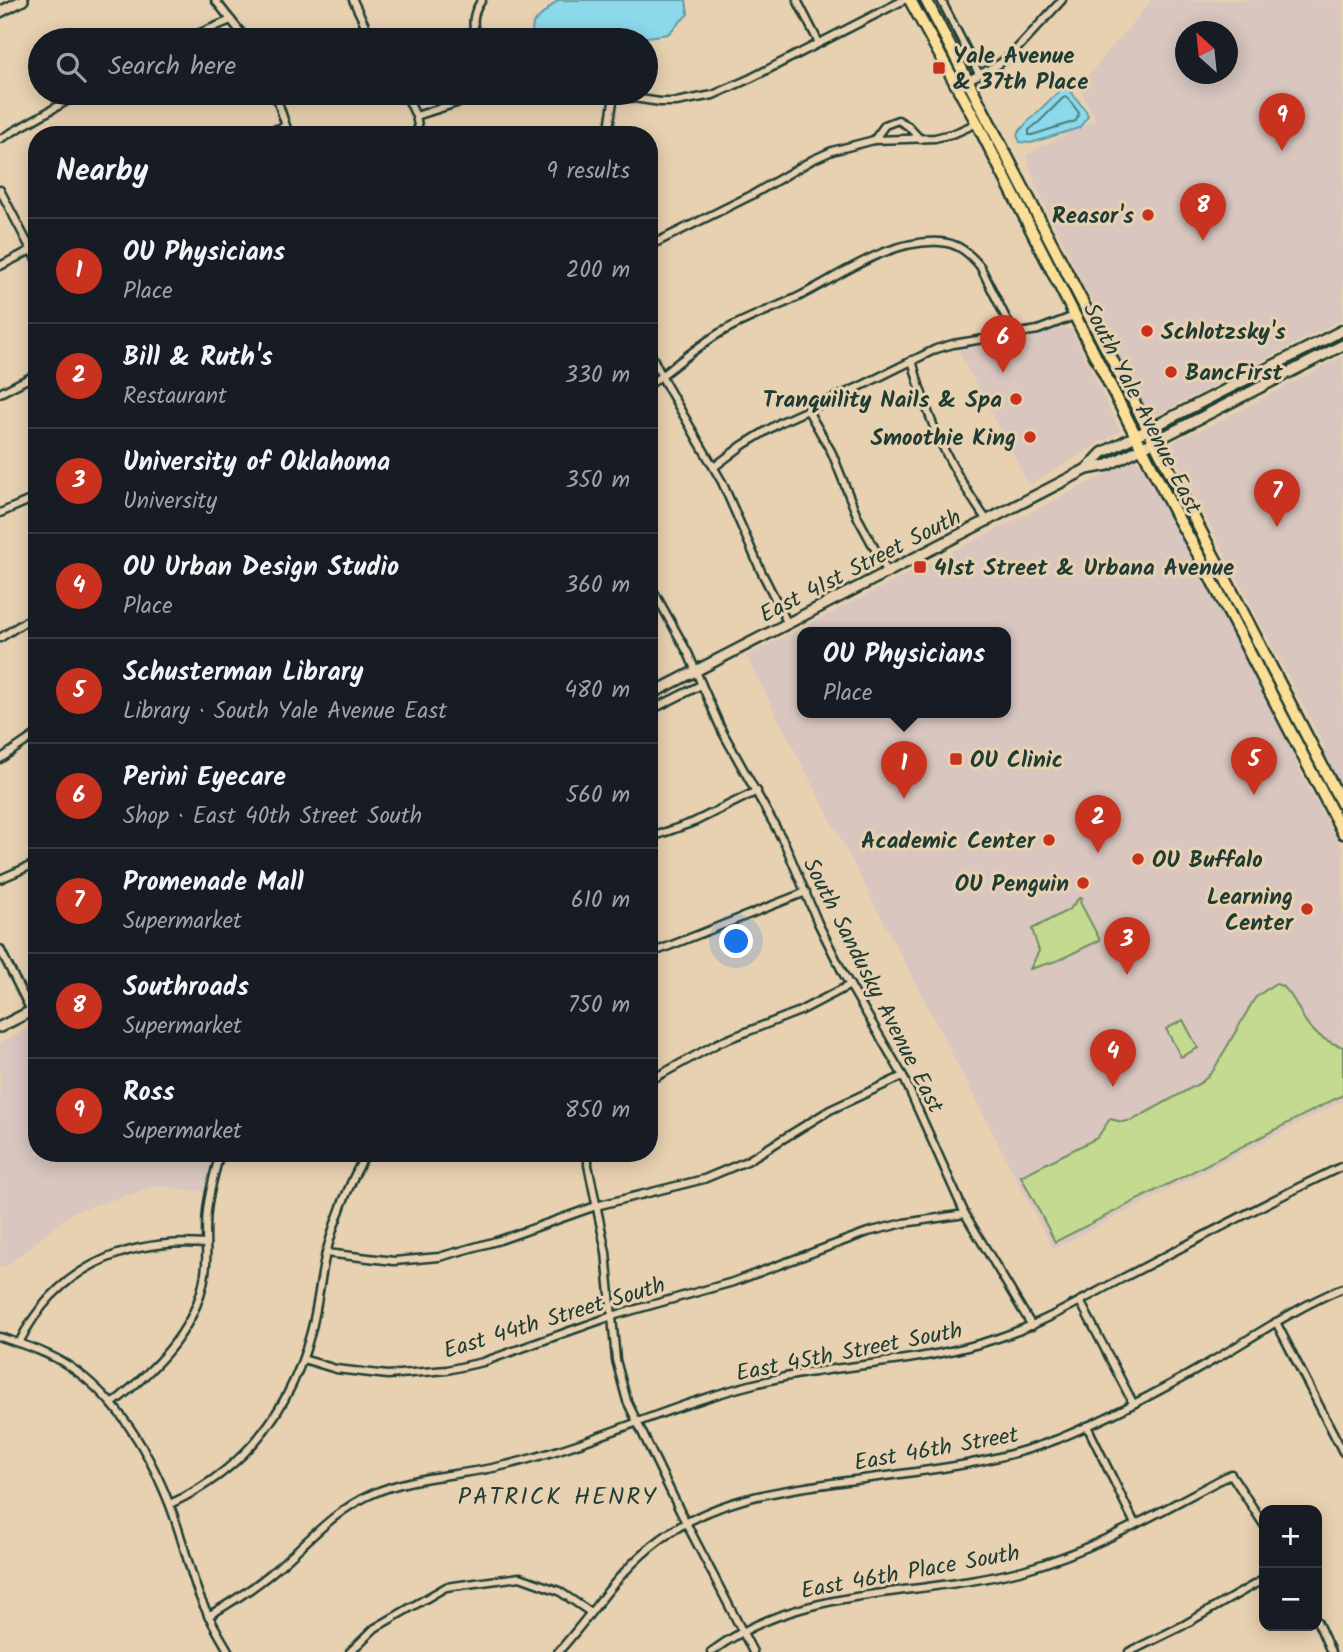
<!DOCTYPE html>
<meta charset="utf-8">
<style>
body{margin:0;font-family:Kalam,sans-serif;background:#242831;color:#f1f3f6}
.controls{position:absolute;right:21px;bottom:21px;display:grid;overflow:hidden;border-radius:14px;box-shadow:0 4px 18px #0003}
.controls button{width:63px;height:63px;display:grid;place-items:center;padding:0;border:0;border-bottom:2px solid #363941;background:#171b24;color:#f1f3f6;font:35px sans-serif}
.compass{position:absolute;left:1175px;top:21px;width:63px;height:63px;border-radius:50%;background:#171b24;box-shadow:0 4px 18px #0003;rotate:333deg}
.you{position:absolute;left:737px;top:942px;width:24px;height:24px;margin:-18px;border:5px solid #fff;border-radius:50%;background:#1a73e8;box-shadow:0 0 0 10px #1a73e833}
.badge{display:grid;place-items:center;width:46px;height:46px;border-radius:50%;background:#c8321e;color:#fff;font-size:23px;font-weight:700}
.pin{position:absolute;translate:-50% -58px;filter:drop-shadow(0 2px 4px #0008)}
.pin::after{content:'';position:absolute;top:37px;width:24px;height:21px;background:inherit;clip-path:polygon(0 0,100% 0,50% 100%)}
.popup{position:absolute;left:797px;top:627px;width:214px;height:91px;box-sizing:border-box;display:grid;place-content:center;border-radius:14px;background:#171b24;filter:drop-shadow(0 2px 5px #0005);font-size:23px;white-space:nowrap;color:#9ea1a6}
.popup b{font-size:26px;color:#f1f3f6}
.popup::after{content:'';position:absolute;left:50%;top:100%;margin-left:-14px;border:14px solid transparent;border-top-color:#171b24}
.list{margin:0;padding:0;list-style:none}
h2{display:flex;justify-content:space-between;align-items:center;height:91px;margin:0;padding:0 28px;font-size:30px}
h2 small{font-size:23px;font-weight:400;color:#9ea1a6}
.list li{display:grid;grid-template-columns:46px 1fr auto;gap:21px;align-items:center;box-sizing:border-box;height:105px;padding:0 28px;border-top:2px solid #363941}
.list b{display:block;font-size:26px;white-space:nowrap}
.list p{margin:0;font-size:23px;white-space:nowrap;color:#9ea1a6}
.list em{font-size:23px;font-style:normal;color:#9ea1a6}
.icon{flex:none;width:38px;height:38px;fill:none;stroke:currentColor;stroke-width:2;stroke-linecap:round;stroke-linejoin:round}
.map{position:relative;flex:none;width:1343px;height:1652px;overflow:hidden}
.search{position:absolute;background:#171b24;box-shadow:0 4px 18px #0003;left:28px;top:28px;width:630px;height:77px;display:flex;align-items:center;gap:18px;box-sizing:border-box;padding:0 24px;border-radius:38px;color:#9ea1a6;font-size:26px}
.panel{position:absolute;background:#171b24;box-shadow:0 4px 18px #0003;left:28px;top:126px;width:630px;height:1036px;border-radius:28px}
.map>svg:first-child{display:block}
</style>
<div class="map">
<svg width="1343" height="1652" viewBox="0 0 1343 1652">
<rect width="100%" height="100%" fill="#e8d1b1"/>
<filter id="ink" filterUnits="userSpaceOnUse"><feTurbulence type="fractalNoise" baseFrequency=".0143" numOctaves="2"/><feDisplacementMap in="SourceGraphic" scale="14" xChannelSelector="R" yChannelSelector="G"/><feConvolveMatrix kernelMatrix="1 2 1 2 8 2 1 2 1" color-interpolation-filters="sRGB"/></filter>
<g filter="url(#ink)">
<!-- built -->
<g fill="#d8c6bf" fill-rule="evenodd">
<path d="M1152,0H1343V319L1153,417L1145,414L1102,331L1092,297L1088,294L1037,188L1026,155L1095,119L1079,86ZM1186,32H1228V74H1186Z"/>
<polygon points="1066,327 1072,330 1120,431 1029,485 957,348 1025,339"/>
<polygon points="1343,356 1343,789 1323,752 1326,750 1172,451 1171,446 1178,439 1212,425"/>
<path d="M1134,460L1143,465L1293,751L1299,771L1343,850V1101L1053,1249L746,656ZM802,633H1006V713H802Z"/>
<polygon points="37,1024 37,1153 215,1153 205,1192 157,1186 73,1212 5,1267 0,1265 0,1043"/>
</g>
<!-- green -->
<g fill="#c3da90" stroke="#718c62" stroke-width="2">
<polygon points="1079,898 1082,898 1080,902 1100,940 1059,960 1030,969 1039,951 1032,929 1070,909"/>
<path d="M1274,984C1292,984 1298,1014 1309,1026C1318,1037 1329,1043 1343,1047V1095L1055,1242L1021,1176L1097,1138L1110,1119L1122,1122L1133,1120L1202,1082L1213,1071L1255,998Z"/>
<polygon points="1183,1020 1198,1048 1181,1057 1166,1029"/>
</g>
<!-- water -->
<g fill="#8cd9eb" stroke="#609ba2" stroke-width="2">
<polygon points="558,0 686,0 688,14 668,34 655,36 632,39 531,40 533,23"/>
<path d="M1067,87L1086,111L1088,116L1079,128L1031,143L1020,142L1017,135C1019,129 1055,95 1063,88Z"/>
</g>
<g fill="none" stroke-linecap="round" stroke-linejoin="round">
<!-- shore -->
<polygon stroke="#4b7b7d" stroke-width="2" points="1064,97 1068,98 1079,113 1076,121 1032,135 1029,135 1029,130 1039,122"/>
<!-- street casing -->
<g stroke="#1f3d34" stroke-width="11">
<g id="street">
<polyline points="215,0 247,40"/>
<polyline points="353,0 372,40"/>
<polyline points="797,0 819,43"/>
<polyline points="941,0 979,74"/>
<polyline points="183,40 231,20"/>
<path d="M478,40C471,26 472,13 482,0"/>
<polyline points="957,86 999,64 1013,53 1062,0"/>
<polyline points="275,93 289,135"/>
<polyline points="405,93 416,116 420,135"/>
<polyline points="600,93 660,102 676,102 713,95 751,78 904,0"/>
<polyline points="416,116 469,99 501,93"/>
<polyline points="258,135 286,126"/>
<polyline points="608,135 614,95"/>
<polyline points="0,139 81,93"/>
<polyline points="874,140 885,125 898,120 908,126 920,139"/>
<polyline points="0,190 37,261"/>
<polyline points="649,246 752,195 812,160 832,151 874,140 935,138 955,133 977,123"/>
<polyline points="0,266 37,247"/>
<polyline points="649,350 665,383 722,482 761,571 788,624"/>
<path d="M912,360C929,426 949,466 988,522"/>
<path d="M649,385C672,368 694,349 718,334C743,319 770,310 796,298C840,276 888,239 940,242C958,243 969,253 980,266L1014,334"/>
<polyline points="0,393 37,374"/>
<polyline points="807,409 832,453 858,518 888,573"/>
<polyline points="714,467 743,445 781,422 861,386 936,349 953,344 1038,330 1074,316"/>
<polyline points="0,513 37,497"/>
<polyline points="649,583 688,653 722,731 785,844 818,923 844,975 903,1076 965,1214 1032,1326"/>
<polyline points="0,638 37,614"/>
<polyline points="649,711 701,685"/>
<polyline points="0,759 37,734"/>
<polyline points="649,838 694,822 757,791"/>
<polyline points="0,879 37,863"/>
<polyline points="0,949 31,1011"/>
<polyline points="649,954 806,892"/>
<polyline points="649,1081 718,1043 800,1011 850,985"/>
<polyline points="588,1153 588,1165 606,1252 616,1360 627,1401 680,1511 753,1652"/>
<polyline points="326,1253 394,1261 439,1257 500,1240 596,1206 704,1179 747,1161 830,1110 903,1076"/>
<polyline points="1080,1301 1133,1403"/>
<polyline points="1276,1322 1343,1452"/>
<path d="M0,1337C24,1345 48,1352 69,1366C117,1398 148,1450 169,1503C181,1533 188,1565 199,1595C207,1615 218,1633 229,1652"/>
<path d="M19,1343C56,1268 125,1238 206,1244"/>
<polyline points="303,1359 336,1369 388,1375 447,1370 483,1362 612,1316 733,1282 868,1232 904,1223 965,1214"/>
<path d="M112,1404C157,1368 201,1326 206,1265C207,1247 205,1229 207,1211C209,1191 215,1172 220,1153"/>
<polyline points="1087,1426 1135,1524"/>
<path d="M170,1504C244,1470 290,1412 311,1332C318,1306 320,1279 326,1253C335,1219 349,1184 366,1153"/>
<path d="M208,1616C232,1602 254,1588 275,1570C307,1543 333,1511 372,1494C414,1475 462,1476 506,1465C590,1445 670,1405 754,1384C835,1363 919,1365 998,1338C1042,1324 1081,1300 1121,1279C1195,1241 1268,1201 1343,1166"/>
<polyline points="1317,1621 1331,1652"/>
<polyline points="350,1652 375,1628 446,1587 520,1577 559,1591 590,1612"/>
<path d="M558,1652C594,1613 616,1572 661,1539C714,1499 776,1491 840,1482C913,1472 988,1466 1058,1439C1111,1417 1164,1389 1214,1360C1256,1335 1297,1307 1343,1288"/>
<path d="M711,1652C801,1584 918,1598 1023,1570C1096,1550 1164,1509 1231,1474L1264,1525"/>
<polyline points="1129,1652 1182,1626 1264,1579"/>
</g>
</g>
<!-- secondary casing -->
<g stroke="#1f3d34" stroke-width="14">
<g id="secondary">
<polyline points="0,12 23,0"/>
<polyline points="1087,469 1102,453 1343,330"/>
<polyline points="649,695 1087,469 1108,465 1343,345"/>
<polyline points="0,1027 37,1008"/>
</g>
</g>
<!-- primary casing -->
<g stroke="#1f3d34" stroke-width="15">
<g id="primary">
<polyline points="910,0 977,123 1175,513 1201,559 1343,833"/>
<polyline points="926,0 1343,806"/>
</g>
</g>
<!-- street -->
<use href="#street" stroke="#e8d1b1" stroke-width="6"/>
<!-- secondary -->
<use href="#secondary" stroke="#e8d1b1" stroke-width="9"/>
<!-- primary -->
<use href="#primary" stroke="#fcde96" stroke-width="10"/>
</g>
</g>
<!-- markers -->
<g fill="#c8321e" stroke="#e8d1b1" stroke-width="2.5">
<rect x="932" y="61" width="14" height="14" rx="3.5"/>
<circle cx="1148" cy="215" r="7"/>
<circle cx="1147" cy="331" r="7"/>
<circle cx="1171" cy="372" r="7"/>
<circle cx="1016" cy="399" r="7"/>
<circle cx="1030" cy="437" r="7"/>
<rect x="913" y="560" width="14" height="14" rx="3.5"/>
<rect x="949" y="752" width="14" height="14" rx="3.5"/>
<circle cx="1049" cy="840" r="7"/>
<circle cx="1138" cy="859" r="7"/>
<circle cx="1083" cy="883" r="7"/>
<circle cx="1307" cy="909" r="7"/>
</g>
<g text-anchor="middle" stroke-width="6" stroke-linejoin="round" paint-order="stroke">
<!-- poi labels -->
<g font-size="23" font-weight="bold" fill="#1f3d34" stroke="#e8d1b1" text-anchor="start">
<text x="953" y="63">Yale Avenue<tspan x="953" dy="26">&amp; 37th Place</tspan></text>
<text x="1134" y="223" text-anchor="end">Reasor's</text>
<text x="1161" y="339">Schlotzsky's</text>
<text x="1185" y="380">BancFirst</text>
<text x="1002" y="407" text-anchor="end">Tranquility Nails &amp; Spa</text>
<text x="1016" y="445" text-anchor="end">Smoothie King</text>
<text x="934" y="575">41st Street &amp; Urbana Avenue</text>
<text x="970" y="767">OU Clinic</text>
<text x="1035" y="848" text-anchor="end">Academic Center</text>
<text x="1152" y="867">OU Buffalo</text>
<text x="1069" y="891" text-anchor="end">OU Penguin</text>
<text x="1293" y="904" text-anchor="end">Learning<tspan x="1293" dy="26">Center</tspan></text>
</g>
<!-- street labels -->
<g font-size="23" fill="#1f3d34" stroke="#e8d1b1">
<text transform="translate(1143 408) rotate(63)" y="8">South Yale Avenue East</text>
<text transform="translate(860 565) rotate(-27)" y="8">East 41st Street South</text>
<text transform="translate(874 985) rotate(63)" y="8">South Sandusky Avenue East</text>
<text transform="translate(554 1317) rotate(-17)" y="8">East 44th Street South</text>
<text transform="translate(849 1351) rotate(-11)" y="8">East 45th Street South</text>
<text transform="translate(936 1448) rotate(-10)" y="8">East 46th Street</text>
<text transform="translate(910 1571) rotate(-10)" y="8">East 46th Place South</text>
</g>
<!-- neighbourhood labels -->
<g font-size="24" letter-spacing="2" fill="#1f3d34" stroke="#e8d1b1">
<text x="558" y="1504">PATRICK HENRY</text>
</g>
</g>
</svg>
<div class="controls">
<button>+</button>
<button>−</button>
</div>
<svg class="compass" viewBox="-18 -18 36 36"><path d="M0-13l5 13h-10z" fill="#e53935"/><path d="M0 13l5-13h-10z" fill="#9ea1a6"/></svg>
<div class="you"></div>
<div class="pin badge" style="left:904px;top:799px">1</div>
<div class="popup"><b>OU Physicians</b>Place</div>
<div class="pin badge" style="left:1098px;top:853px">2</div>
<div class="pin badge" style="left:1127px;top:975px">3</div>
<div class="pin badge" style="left:1113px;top:1087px">4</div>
<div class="pin badge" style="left:1254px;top:795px">5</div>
<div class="pin badge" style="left:1003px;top:373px">6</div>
<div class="pin badge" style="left:1277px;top:527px">7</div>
<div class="pin badge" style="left:1203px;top:241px">8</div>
<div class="pin badge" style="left:1282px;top:151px">9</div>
<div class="search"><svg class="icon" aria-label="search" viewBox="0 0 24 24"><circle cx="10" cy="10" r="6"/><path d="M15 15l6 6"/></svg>Search here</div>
<section class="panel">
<h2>Nearby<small>9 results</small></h2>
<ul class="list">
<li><span class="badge">1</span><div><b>OU Physicians</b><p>Place</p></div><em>200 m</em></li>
<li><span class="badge">2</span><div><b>Bill &amp; Ruth's</b><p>Restaurant</p></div><em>330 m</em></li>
<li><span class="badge">3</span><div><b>University of Oklahoma</b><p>University</p></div><em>350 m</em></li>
<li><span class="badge">4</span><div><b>OU Urban Design Studio</b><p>Place</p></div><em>360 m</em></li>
<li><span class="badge">5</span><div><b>Schusterman Library</b><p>Library · South Yale Avenue East</p></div><em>480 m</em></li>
<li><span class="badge">6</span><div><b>Perini Eyecare</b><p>Shop · East 40th Street South</p></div><em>560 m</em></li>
<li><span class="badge">7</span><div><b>Promenade Mall</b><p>Supermarket</p></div><em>610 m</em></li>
<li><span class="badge">8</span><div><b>Southroads</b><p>Supermarket</p></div><em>750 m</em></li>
<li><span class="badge">9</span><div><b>Ross</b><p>Supermarket</p></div><em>850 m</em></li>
</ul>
</section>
</div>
